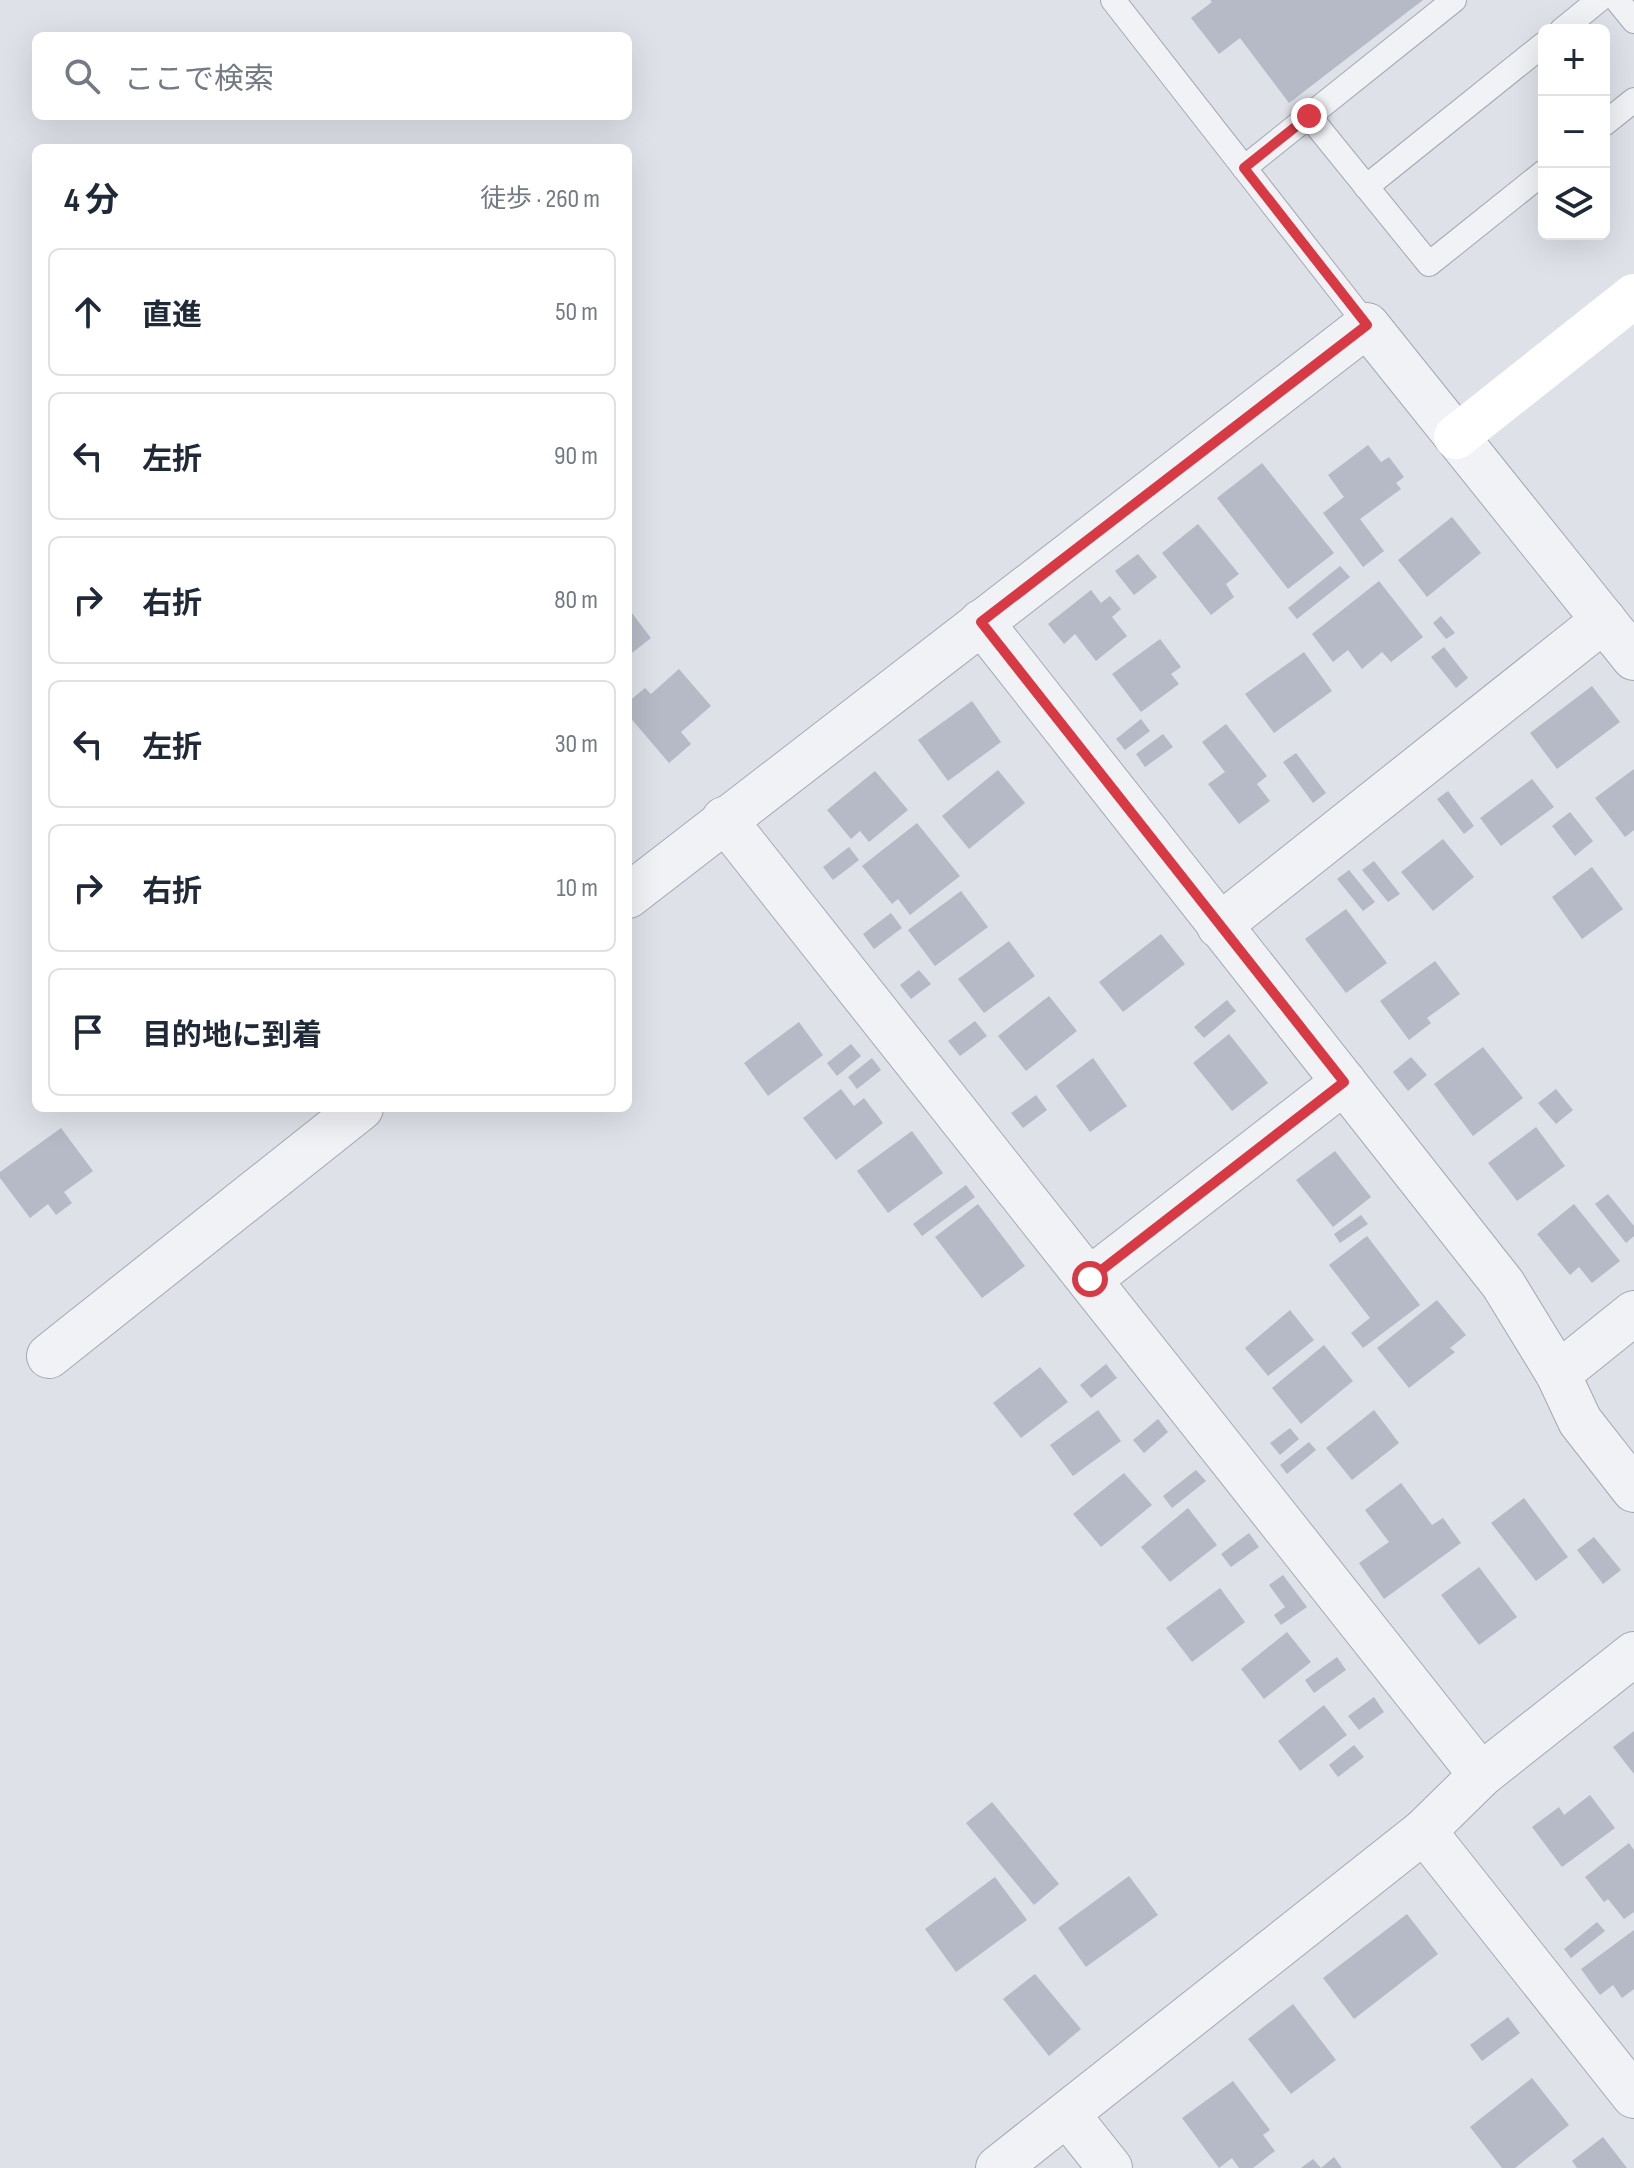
<!DOCTYPE html>
<html lang="ja">
<meta charset="utf-8">
<style>
body{margin:0;font-family:"Sofia Sans Condensed","Noto Sans JP",sans-serif;background:#f6f6f7;color:#1f2937}
.controls{position:absolute;right:24px;top:24px;display:grid;overflow:hidden;border-radius:12px;box-shadow:0 8px 32px #0002}
.controls button{width:72px;height:72px;display:grid;place-items:center;padding:0;border:0;border-bottom:2px solid #e0e1e3;background:#fff;color:#1f2937;font:40px sans-serif}
.stop{position:absolute;width:24px;height:24px;margin:-18px;border:6px solid #d73a45;border-radius:50%;background:#fff}
.stop.end{background:#d73a45;border-color:#fff;box-shadow:0 2px 8px #0008}
.list{margin:0;padding:0;list-style:none}
h2{display:flex;justify-content:space-between;align-items:center;height:104px;margin:0;padding:0 32px;font-size:34px}
h2 small{font-size:26px;font-weight:400;color:#747a83}
.list li{display:grid;grid-template-columns:52px 1fr auto;gap:24px;align-items:center;box-sizing:border-box;height:128px;margin:0 16px 16px;padding:0 16px;border:2px solid #e0e1e3;border-radius:12px}
.list b{display:block;font-size:30px;white-space:nowrap}
.list em{font-size:26px;font-style:normal;color:#747a83}
.icon{flex:none;width:44px;height:44px;fill:none;stroke:currentColor;stroke-width:2;stroke-linecap:round;stroke-linejoin:round}
.map{position:relative;flex:none;width:1634px;height:2168px;overflow:hidden}
.search{position:absolute;background:#fff;box-shadow:0 8px 32px #0002;left:32px;top:32px;width:600px;height:88px;display:flex;align-items:center;gap:20px;box-sizing:border-box;padding:0 28px;border-radius:12px;color:#747a83;font-size:30px}
.panel{position:absolute;background:#fff;box-shadow:0 8px 32px #0002;left:32px;top:144px;width:600px;height:968px;border-radius:12px}
.map>svg:first-child{display:block}
</style>
<div class="map">
<svg width="1634" height="2168" viewBox="0 0 1634 2168">
<rect width="100%" height="100%" fill="#dee1e8"/>
<!-- building -->
<g fill="#b5bac6">
<polygon points="1210,0 1423,0 1289,103 1240,38 1219,54 1191,18 1212,2"/>
<polygon points="1368,445 1381,462 1389,457 1404,477 1396,483 1401,489 1360,519 1384,551 1363,567 1323,513 1344,497 1328,475"/>
<polygon points="1262,463 1334,553 1288,589 1217,498"/>
<polygon points="1452,517 1481,553 1427,597 1398,560"/>
<polygon points="1198,524 1239,574 1226,584 1234,597 1211,615 1162,553"/>
<polygon points="1138,554 1157,577 1134,595 1115,571"/>
<polygon points="1340,566 1350,577 1297,619 1288,608"/>
<polygon points="1379,581 1423,637 1391,662 1382,652 1362,669 1348,650 1333,662 1312,634"/>
<polygon points="1091,590 1101,603 1110,596 1121,609 1112,617 1127,636 1096,661 1075,634 1064,644 1048,624"/>
<polygon points="628,608 651,638 628,656"/>
<polygon points="1441,616 1455,633 1446,639 1433,623"/>
<polygon points="1160,639 1181,667 1171,674 1179,684 1141,712 1112,674"/>
<polygon points="1444,647 1468,678 1456,688 1431,657"/>
<polygon points="1304,652 1332,691 1274,733 1245,694"/>
<polygon points="679,669 711,706 681,732 691,744 669,763 628,715 628,702 645,688 651,694"/>
<polygon points="1592,686 1620,722 1557,769 1530,733"/>
<polygon points="972,701 1001,742 948,781 918,740"/>
<polygon points="1141,719 1150,731 1125,750 1116,739"/>
<polygon points="1226,724 1267,776 1257,784 1270,801 1239,824 1208,784 1225,772 1202,742"/>
<polygon points="1163,734 1173,747 1145,767 1136,754"/>
<polygon points="1296,753 1326,793 1313,803 1283,762"/>
<polygon points="1634,769 1634,830 1625,837 1595,798"/>
<polygon points="998,770 1025,803 969,849 942,816"/>
<polygon points="875,771 908,810 869,842 860,831 851,839 827,810"/>
<polygon points="1532,779 1554,807 1501,846 1480,818"/>
<polygon points="1448,791 1474,826 1464,834 1437,799"/>
<polygon points="1570,812 1593,841 1575,856 1552,826"/>
<polygon points="917,823 960,876 910,915 898,899 892,904 862,866"/>
<polygon points="1443,839 1474,877 1433,911 1401,872"/>
<polygon points="849,847 859,860 833,880 823,867"/>
<polygon points="1374,861 1400,894 1388,902 1362,870"/>
<polygon points="1592,867 1623,909 1582,939 1552,897"/>
<polygon points="1349,870 1375,902 1363,911 1337,879"/>
<polygon points="961,891 988,927 935,966 908,930"/>
<polygon points="1346,909 1387,963 1346,993 1305,939"/>
<polygon points="891,913 902,928 874,949 863,934"/>
<polygon points="1161,934 1185,964 1123,1012 1099,982"/>
<polygon points="1009,941 1035,976 984,1013 958,979"/>
<polygon points="1435,961 1460,994 1427,1018 1431,1023 1409,1040 1380,1001"/>
<polygon points="919,970 931,984 911,999 900,985"/>
<polygon points="1049,996 1077,1031 1026,1071 998,1036"/>
<polygon points="1227,1000 1236,1011 1204,1038 1194,1027"/>
<polygon points="975,1021 987,1036 960,1056 948,1041"/>
<polygon points="799,1022 823,1055 768,1096 744,1063"/>
<polygon points="1229,1034 1268,1083 1232,1111 1193,1063"/>
<polygon points="851,1044 861,1056 837,1076 827,1063"/>
<polygon points="1483,1047 1523,1098 1473,1136 1434,1084"/>
<polygon points="1411,1057 1427,1075 1408,1091 1393,1072"/>
<polygon points="872,1058 881,1070 857,1089 848,1077"/>
<polygon points="1093,1058 1127,1106 1090,1132 1056,1086"/>
<polygon points="841,1089 854,1106 864,1098 883,1123 836,1160 803,1118"/>
<polygon points="1556,1089 1573,1110 1556,1124 1538,1103"/>
<polygon points="1036,1095 1047,1110 1023,1128 1011,1113"/>
<polygon points="1536,1127 1565,1166 1517,1201 1488,1163"/>
<polygon points="61,1128 93,1171 64,1192 72,1203 56,1215 48,1204 30,1218 0,1178 0,1172"/>
<polygon points="912,1131 943,1173 888,1213 857,1171"/>
<polygon points="1335,1151 1371,1197 1333,1227 1296,1180"/>
<polygon points="966,1185 975,1197 922,1236 913,1224"/>
<polygon points="1608,1194 1634,1226 1634,1236 1626,1243 1595,1204"/>
<polygon points="978,1204 1025,1266 982,1298 935,1237"/>
<polygon points="1574,1204 1620,1261 1592,1283 1579,1267 1570,1275 1537,1234"/>
<polygon points="1361,1215 1368,1224 1340,1243 1334,1234"/>
<polygon points="1367,1236 1420,1305 1363,1348 1351,1333 1370,1318 1329,1265"/>
<polygon points="1437,1300 1466,1335 1450,1348 1455,1352 1409,1388 1377,1348"/>
<polygon points="1290,1310 1314,1340 1268,1376 1245,1348"/>
<polygon points="1324,1345 1353,1381 1301,1424 1272,1388"/>
<polygon points="1106,1364 1117,1378 1091,1398 1080,1385"/>
<polygon points="1040,1367 1068,1402 1021,1438 993,1403"/>
<polygon points="1098,1410 1121,1441 1073,1476 1050,1445"/>
<polygon points="1374,1410 1399,1443 1352,1480 1326,1448"/>
<polygon points="1158,1419 1168,1432 1144,1453 1133,1440"/>
<polygon points="1290,1428 1299,1439 1280,1455 1270,1443"/>
<polygon points="1309,1442 1316,1450 1287,1474 1280,1465"/>
<polygon points="1196,1470 1206,1481 1172,1508 1163,1496"/>
<polygon points="1124,1473 1152,1505 1101,1547 1073,1514"/>
<polygon points="1401,1483 1432,1525 1443,1518 1461,1543 1384,1599 1359,1563 1389,1542 1365,1510"/>
<polygon points="1524,1498 1568,1557 1536,1581 1491,1523"/>
<polygon points="1188,1508 1217,1545 1170,1582 1141,1547"/>
<polygon points="1249,1533 1259,1547 1231,1567 1221,1554"/>
<polygon points="1594,1537 1621,1570 1603,1584 1577,1550"/>
<polygon points="1479,1567 1517,1617 1479,1645 1441,1595"/>
<polygon points="1283,1575 1307,1607 1281,1625 1274,1615 1285,1607 1269,1585"/>
<polygon points="1220,1588 1245,1622 1192,1662 1166,1628"/>
<polygon points="1287,1632 1311,1662 1264,1699 1241,1669"/>
<polygon points="1337,1657 1346,1670 1314,1693 1305,1680"/>
<polygon points="1374,1697 1384,1712 1359,1730 1348,1716"/>
<polygon points="1324,1705 1347,1735 1300,1771 1278,1741"/>
<polygon points="1634,1731 1634,1774 1613,1747"/>
<polygon points="1354,1745 1364,1757 1338,1777 1329,1765"/>
<polygon points="1590,1795 1615,1828 1562,1867 1532,1827 1559,1807 1564,1815"/>
<polygon points="992,1802 1059,1884 1034,1905 966,1823"/>
<polygon points="1629,1843 1634,1850 1634,1912 1624,1919 1608,1899 1604,1902 1585,1877"/>
<polygon points="1129,1876 1158,1915 1086,1967 1058,1928"/>
<polygon points="995,1877 1027,1920 956,1972 925,1929"/>
<polygon points="1407,1914 1438,1954 1354,2019 1323,1978"/>
<polygon points="1597,1922 1605,1931 1571,1958 1564,1949"/>
<polygon points="1634,1930 1634,1989 1622,1998 1613,1985 1600,1995 1581,1969"/>
<polygon points="1035,1974 1081,2029 1049,2056 1003,1999"/>
<polygon points="1293,2004 1336,2060 1291,2094 1248,2039"/>
<polygon points="1508,2017 1520,2033 1482,2061 1470,2045"/>
<polygon points="1532,2078 1569,2125 1515,2168 1502,2168 1470,2127"/>
<polygon points="1233,2081 1270,2130 1263,2135 1275,2151 1253,2168 1239,2168 1232,2158 1219,2168 1182,2118"/>
<polygon points="1603,2137 1627,2168 1577,2168 1572,2161"/>
<polygon points="1334,2157 1342,2168 1301,2168 1313,2159 1321,2168"/>
</g>
<g fill="none" stroke-linecap="round" stroke-linejoin="round">
<!-- lane casing -->
<g stroke="#a3a8b2" stroke-width="26">
<g id="lane">
<polyline points="1113,0 1367,325"/>
<polyline points="1617,0 1634,21"/>
<polyline points="1562,30 1599,0"/>
<polyline points="1309,116 1429,264 1544,172"/>
<polyline points="1604,124 1634,100"/>
<polyline points="1244,168 1454,0"/>
<polyline points="1366,187 1544,44"/>
</g>
</g>
<!-- street casing -->
<g stroke="#a3a8b2" stroke-width="46">
<g id="street">
<polyline points="981,622 1503,1284 1558,1374 1580,1421 1634,1490"/>
<polyline points="724,819 1481,1775"/>
<polyline points="628,896 1367,325 1634,658"/>
<polyline points="1219,926 1604,620"/>
<polyline points="1090,1279 1344,1082"/>
<polyline points="49,1356 361,1108"/>
<polyline points="1558,1374 1634,1313"/>
<polyline points="1424,1831 1634,2096"/>
<polyline points="1067,2114 1110,2168"/>
<polyline points="998,2168 1424,1831 1481,1775 1634,1654"/>
</g>
</g>
<!-- lane -->
<use href="#lane" stroke="#f1f2f6" stroke-width="24"/>
<!-- street -->
<use href="#street" stroke="#f1f2f6" stroke-width="44"/>
<!-- secondary -->
<polyline stroke="#fff" stroke-width="44" points="1456,437 1634,296"/>
</g>
<g fill="none" stroke-linecap="round" stroke-linejoin="round">
<!-- route -->
<polyline stroke="#d73a45" stroke-width="10" points="1090,1279 1344,1082 981,622 1367,325 1244,168 1309,116"/>
</g>
</svg>
<div class="controls">
<button>+</button>
<button>−</button>
<button><svg class="icon" aria-label="layers" viewBox="0 0 24 24"><path d="M12 4l9 5-9 5-9-5zM3 14l9 5 9-5"/></svg></button>
</div>
<div class="stop" style="left:1090px;top:1279px"></div>
<div class="stop end" style="left:1309px;top:116px"></div>
<div class="search"><svg class="icon" aria-label="search" viewBox="0 0 24 24"><circle cx="10" cy="10" r="6"/><path d="M15 15l6 6"/></svg>ここで検索</div>
<section class="panel">
<h2>4 分<small>徒歩 · 260 m</small></h2>
<ul class="list">
<li><svg class="icon" aria-label="ahead" viewBox="0 0 24 24"><path d="M12 20V5M6 11l6-6 6 6"/></svg><div><b>直進</b></div><em>50 m</em></li>
<li><svg class="icon" aria-label="left" viewBox="0 0 24 24"><path d="M17 20v-9H6M10 6l-5 5 5 5"/></svg><div><b>左折</b></div><em>90 m</em></li>
<li><svg class="icon" aria-label="right" viewBox="0 0 24 24"><path d="M7 20v-9h11M14 6l5 5-5 5"/></svg><div><b>右折</b></div><em>80 m</em></li>
<li><svg class="icon" aria-label="left" viewBox="0 0 24 24"><path d="M17 20v-9H6M10 6l-5 5 5 5"/></svg><div><b>左折</b></div><em>30 m</em></li>
<li><svg class="icon" aria-label="right" viewBox="0 0 24 24"><path d="M7 20v-9h11M14 6l5 5-5 5"/></svg><div><b>右折</b></div><em>10 m</em></li>
<li><svg class="icon" aria-label="arrive" viewBox="0 0 24 24"><path d="M6 21V4h12l-3 4 3 4H6"/></svg><div><b>目的地に到着</b></div></li>
</ul>
</section>
</div>
